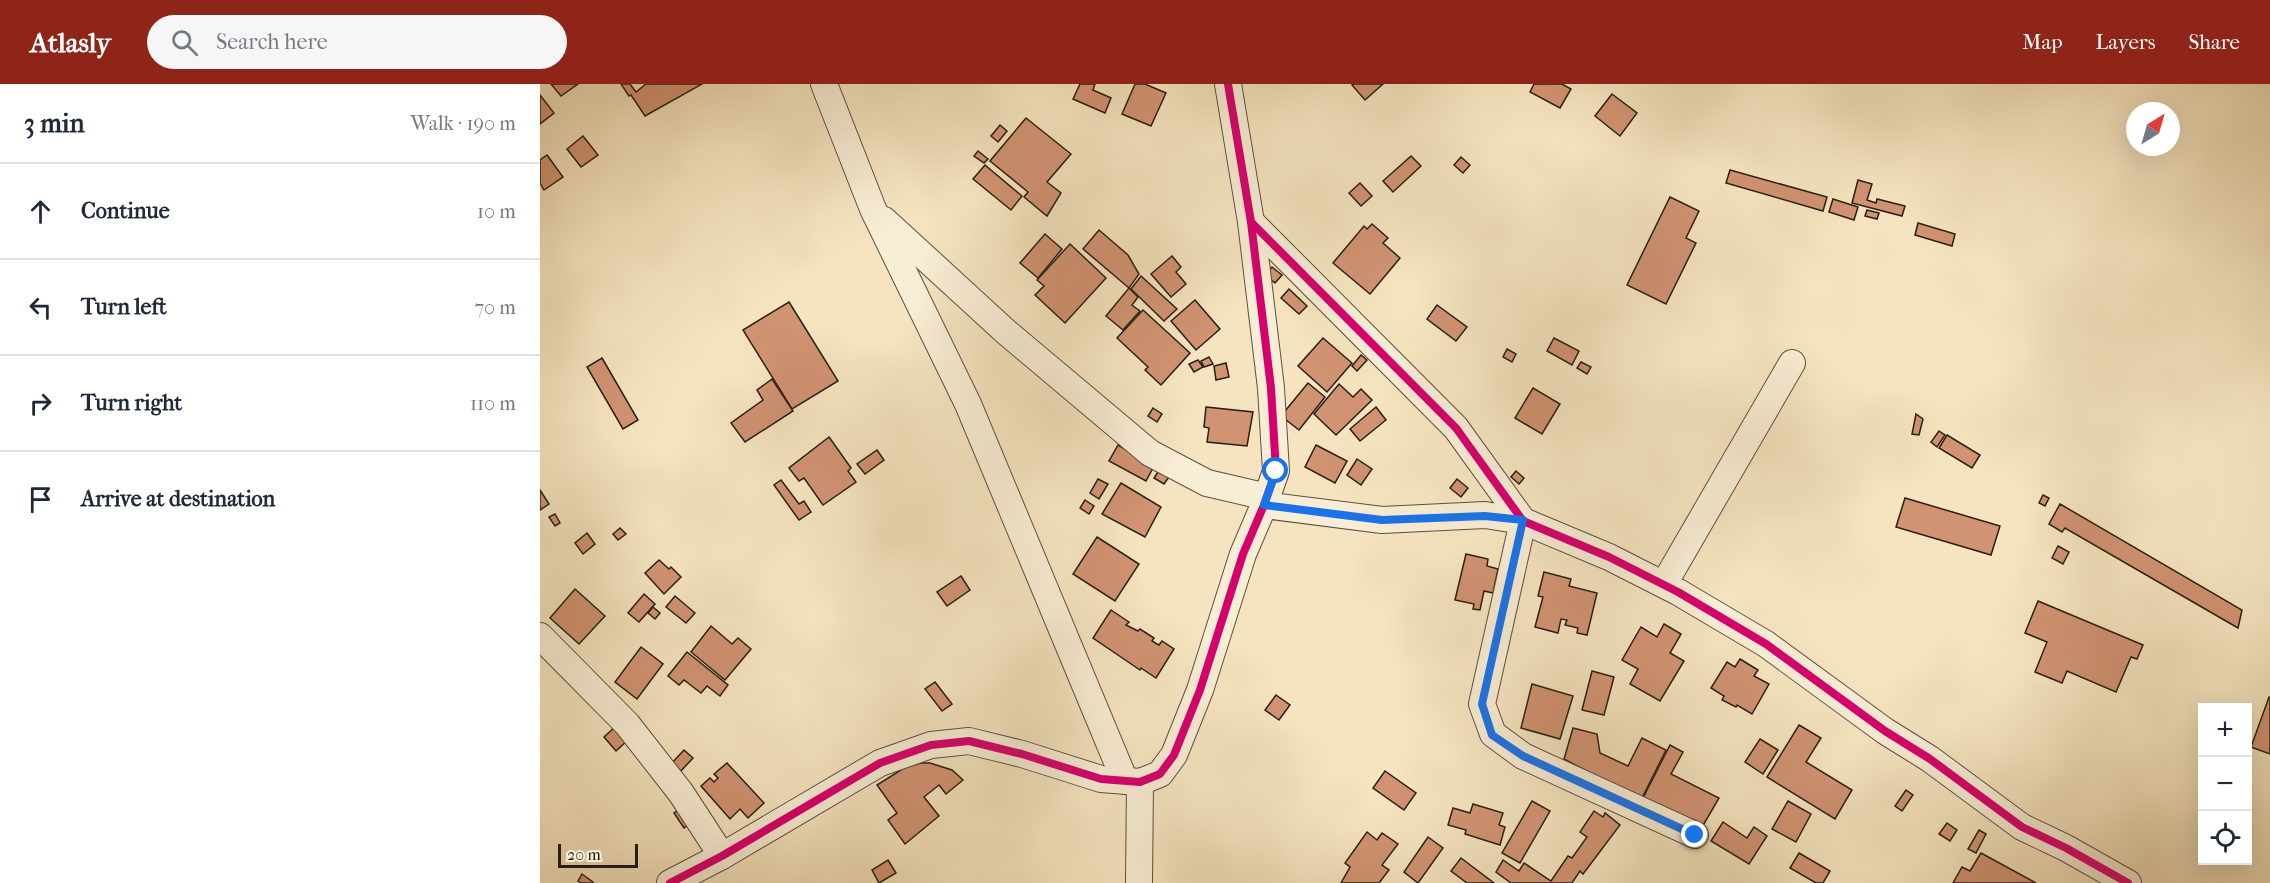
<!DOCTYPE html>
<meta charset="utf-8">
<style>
body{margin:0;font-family:"IM FELL French Canon",serif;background:#f6f6f7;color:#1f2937}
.controls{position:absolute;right:18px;bottom:18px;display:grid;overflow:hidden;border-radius:0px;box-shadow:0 6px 24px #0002}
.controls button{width:54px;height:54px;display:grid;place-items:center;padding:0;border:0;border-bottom:2px solid #e0e1e3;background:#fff;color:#1f2937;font:30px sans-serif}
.compass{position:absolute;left:1586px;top:18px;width:54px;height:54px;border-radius:50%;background:#fff;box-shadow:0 6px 24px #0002;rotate:37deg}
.scale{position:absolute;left:18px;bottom:15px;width:80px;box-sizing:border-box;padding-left:6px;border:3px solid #291e15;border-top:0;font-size:16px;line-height:21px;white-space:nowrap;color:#291e15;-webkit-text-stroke:4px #f8edd5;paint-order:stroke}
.stop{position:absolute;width:18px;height:18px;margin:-14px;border:4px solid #1a73e8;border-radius:50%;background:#fff}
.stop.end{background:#1a73e8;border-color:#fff;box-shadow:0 2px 6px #0008}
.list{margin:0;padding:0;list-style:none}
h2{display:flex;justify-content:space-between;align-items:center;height:78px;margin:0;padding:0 24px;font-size:26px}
h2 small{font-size:20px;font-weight:400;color:#747a83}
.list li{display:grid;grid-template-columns:39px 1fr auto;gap:18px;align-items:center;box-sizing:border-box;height:96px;padding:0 24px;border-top:2px solid #e0e1e3}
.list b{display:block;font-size:22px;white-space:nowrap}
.list em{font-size:20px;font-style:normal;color:#747a83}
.icon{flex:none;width:33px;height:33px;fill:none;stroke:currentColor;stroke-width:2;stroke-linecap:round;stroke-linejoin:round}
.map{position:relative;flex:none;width:1730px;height:799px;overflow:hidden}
header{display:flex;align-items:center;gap:36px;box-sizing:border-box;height:84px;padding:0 30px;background:#8f2418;color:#fff}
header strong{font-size:28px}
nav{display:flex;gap:33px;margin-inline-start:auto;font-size:21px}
.search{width:420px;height:54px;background:#f6f6f7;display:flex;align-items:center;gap:15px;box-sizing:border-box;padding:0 21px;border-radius:33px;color:#747a83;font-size:22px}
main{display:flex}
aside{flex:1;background:#fff}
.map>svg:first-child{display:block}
</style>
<header>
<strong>Atlasly</strong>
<div class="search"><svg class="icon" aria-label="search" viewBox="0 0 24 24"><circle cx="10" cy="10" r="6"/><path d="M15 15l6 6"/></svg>Search here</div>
<nav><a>Map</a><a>Layers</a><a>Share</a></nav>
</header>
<main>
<aside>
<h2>3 min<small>Walk · 190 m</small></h2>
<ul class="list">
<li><svg class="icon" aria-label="ahead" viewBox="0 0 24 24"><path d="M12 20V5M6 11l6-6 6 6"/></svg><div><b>Continue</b></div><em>10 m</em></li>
<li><svg class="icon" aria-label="left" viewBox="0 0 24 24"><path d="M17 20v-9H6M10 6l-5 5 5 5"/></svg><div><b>Turn left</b></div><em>70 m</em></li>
<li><svg class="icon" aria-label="right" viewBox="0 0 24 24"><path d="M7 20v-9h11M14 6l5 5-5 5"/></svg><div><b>Turn right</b></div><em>110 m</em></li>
<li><svg class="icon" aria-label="arrive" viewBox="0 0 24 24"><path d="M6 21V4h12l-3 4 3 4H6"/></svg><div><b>Arrive at destination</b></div></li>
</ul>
</aside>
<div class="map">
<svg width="1730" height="799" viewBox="0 0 1730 799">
<rect width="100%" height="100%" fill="#f5e4bf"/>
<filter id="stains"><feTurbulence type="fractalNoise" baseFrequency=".00333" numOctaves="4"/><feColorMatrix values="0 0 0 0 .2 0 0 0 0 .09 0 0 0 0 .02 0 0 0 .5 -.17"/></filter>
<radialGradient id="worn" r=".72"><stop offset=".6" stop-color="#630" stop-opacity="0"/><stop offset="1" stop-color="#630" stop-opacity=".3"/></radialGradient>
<!-- building -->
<g fill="#d19372" stroke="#291e15" stroke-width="1.5">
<polygon points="11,0 38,0 21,12"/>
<polygon points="81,0 90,0 96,8 106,0 162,0 105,32 91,11 89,12"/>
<polygon points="540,0 555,0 553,6 571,14 565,29 533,15"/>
<polygon points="595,0 605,0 626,9 611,42 582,30"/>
<polygon points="814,0 843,0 825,16 812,1"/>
<polygon points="994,0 1022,0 1031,5 1020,24 990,8"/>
<polygon points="1072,10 1097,29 1080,52 1055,32"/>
<polygon points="0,11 14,29 0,40"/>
<polygon points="486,34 531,70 507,98 521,109 507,132 484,113 488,108 450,77"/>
<polygon points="460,41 467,47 458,58 451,52"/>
<polygon points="43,52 58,71 41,83 27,65"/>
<polygon points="438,67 448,75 444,79 434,72"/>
<polygon points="7,71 23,93 4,106 0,99 0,76"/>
<polygon points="871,72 881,82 853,108 843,97"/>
<polygon points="921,73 930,81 923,89 914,81"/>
<polygon points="445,81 482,112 471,126 433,95"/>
<polygon points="1190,86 1287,113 1283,127 1186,99"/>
<polygon points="1318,96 1332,100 1327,116 1336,119 1337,115 1365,122 1362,132 1312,119"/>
<polygon points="820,99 832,112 821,122 809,109"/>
<polygon points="1130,113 1159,127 1146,154 1156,159 1126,220 1087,201"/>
<polygon points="1293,115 1318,123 1314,136 1289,128"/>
<polygon points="1327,126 1339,129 1337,135 1325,132"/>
<polygon points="1378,139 1415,150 1412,162 1375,151"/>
<polygon points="832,140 848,154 843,159 860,174 830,210 793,179 824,142 827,145"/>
<polygon points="559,146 588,171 599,190 589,204 543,165"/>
<polygon points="505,150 522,165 498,194 480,179"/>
<polygon points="530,160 566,194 525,239 495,211 504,202 497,196"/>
<polygon points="632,172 641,183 636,188 646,200 631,213 611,190"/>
<polygon points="732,183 742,191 735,199 725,191"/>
<polygon points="601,192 637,225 624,237 591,205"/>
<polygon points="589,204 598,213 592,221 600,227 583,246 566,232"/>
<polygon points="749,205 767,222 759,230 741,214"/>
<polygon points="655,216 680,245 656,266 631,237"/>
<polygon points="249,218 298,297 252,325 203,246"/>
<polygon points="897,221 927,243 916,257 887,235"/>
<polygon points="603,226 650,269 621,301 605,286 608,283 577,254"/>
<polygon points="783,254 812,279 787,308 758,282"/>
<polygon points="1014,254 1039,267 1032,281 1007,267"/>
<polygon points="967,265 976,270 972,278 963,273"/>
<polygon points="821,271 827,276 817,287 812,282"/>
<polygon points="669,273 673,280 664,283 661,277"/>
<polygon points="62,274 98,336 83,345 47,283"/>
<polygon points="658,276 663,283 654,288 649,280"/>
<polygon points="1041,278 1051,283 1047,290 1037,284"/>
<polygon points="686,279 689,293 676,296 674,282"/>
<polygon points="232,295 253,327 205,358 191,339 223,316 217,306"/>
<polygon points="768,299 785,313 759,346 741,332"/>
<polygon points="799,300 813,313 821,305 832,316 796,351 774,330"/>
<polygon points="993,304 1020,320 1002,350 975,334"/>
<polygon points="666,323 713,328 707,362 667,358 669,344 664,343"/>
<polygon points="836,323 846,336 820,357 810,345"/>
<polygon points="613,324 622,330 617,338 608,332"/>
<polygon points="1376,330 1383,335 1379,351 1372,350"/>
<polygon points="1399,347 1405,351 1397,363 1391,358"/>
<polygon points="1407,351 1440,371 1432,384 1399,364"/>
<polygon points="289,353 311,384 308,387 316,398 283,421 264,394 259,397 249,384"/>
<polygon points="578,361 614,382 606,397 569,377"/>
<polygon points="776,361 807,377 795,399 765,383"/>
<polygon points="337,366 344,376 325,390 317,380"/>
<polygon points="817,375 832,385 821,401 807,391"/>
<polygon points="619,386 629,393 624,400 614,394"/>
<polygon points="976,387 984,394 979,400 971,393"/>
<polygon points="558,395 568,400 559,415 550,409"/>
<polygon points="917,395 928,404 921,413 910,404"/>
<polygon points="241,396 259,420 264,417 271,428 259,436 234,401"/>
<polygon points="581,399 621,423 605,453 562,430"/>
<polygon points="0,406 9,420 0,426"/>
<polygon points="1503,411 1509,414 1505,422 1499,419"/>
<polygon points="1365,414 1460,442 1451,471 1356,443"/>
<polygon points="545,416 554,422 549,430 540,424"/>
<polygon points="1520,420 1702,526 1698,544 1525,444 1522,448 1509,440"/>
<polygon points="15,430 20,439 15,442 9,433"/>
<polygon points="80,444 86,450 78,456 73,450"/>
<polygon points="47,449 55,460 43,470 35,459"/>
<polygon points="557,453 599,480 575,517 533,490"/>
<polygon points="1518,462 1529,468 1523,480 1512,474"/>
<polygon points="926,470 948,475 947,482 958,485 953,509 944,507 940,526 933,525 934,520 915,516"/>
<polygon points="119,476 129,485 131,483 141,493 124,510 105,489"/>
<polygon points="1004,488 1031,495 1029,502 1057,509 1047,551 1037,549 1038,544 1025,541 1027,536 1021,535 1018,549 995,543 1003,513 998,512"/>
<polygon points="421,492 430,506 407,522 397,508"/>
<polygon points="35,505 65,532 39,560 10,534"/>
<polygon points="104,510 115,520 99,538 88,529"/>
<polygon points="135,512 155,529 146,539 126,523"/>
<polygon points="1498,517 1603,561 1597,575 1591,573 1576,608 1527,587 1522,599 1495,588 1507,558 1485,549"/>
<polygon points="113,523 120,529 115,535 108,529"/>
<polygon points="571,526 589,538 586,541 598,547 600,545 614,554 612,557 617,560 619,561 622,557 634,565 616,594 601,584 600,586 553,554"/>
<polygon points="1124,540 1141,550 1130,569 1144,577 1120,617 1090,600 1098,585 1082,576 1101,543 1117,553"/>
<polygon points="171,542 192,560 198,554 211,565 185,596 151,568"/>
<polygon points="101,563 123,580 97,615 75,598"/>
<polygon points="147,568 188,601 180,612 167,602 161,609 144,596 139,601 128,592"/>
<polygon points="1200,575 1218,586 1214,592 1229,600 1212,630 1197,621 1196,623 1182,616 1184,612 1171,604 1187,578 1195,583"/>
<polygon points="1052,587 1074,593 1064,631 1042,626"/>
<polygon points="395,598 412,620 402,627 385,605"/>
<polygon points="992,600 1033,612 1020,655 981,644"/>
<polygon points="736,611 750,621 739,636 725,626"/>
<polygon points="1729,613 1730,614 1730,670 1711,663"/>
<polygon points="1259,641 1281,654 1266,678 1312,706 1295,735 1227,693"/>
<polygon points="76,642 89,655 76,667 64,653"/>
<polygon points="1033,644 1057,650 1060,669 1088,682 1102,654 1126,666 1101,716 1024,675"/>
<polygon points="1220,655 1238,666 1223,690 1205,678"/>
<polygon points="1130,661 1143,668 1131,690 1179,714 1161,745 1102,716"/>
<polygon points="144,666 153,674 140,688 131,680"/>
<polygon points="187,679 224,719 208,734 200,725 190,735 161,702 170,694 174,698 178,694 174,690"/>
<polygon points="381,679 390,679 412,686 423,696 406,710 399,701 384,713 399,732 365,760 348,736 357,729 337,701 364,684"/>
<polygon points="845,687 876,709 864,726 833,704"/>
<polygon points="1366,706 1373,711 1362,727 1355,722"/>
<polygon points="992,717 1010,727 980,779 962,769"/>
<polygon points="1248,717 1271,730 1256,758 1232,745"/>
<polygon points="933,720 963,729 959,741 965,743 960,761 925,750 926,746 908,741 913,724 930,729"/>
<polygon points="141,724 151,739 144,744 134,729"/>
<polygon points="1054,727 1063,733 1065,729 1080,741 1043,790 1040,787 1032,799 971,799 956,788 963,776 979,787 984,779 1011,797 1028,772 1032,774 1047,753 1040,748"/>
<polygon points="1183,738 1207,754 1214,743 1227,752 1209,780 1171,757"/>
<polygon points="1407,739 1417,746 1410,757 1399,750"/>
<polygon points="1439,746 1446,750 1436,769 1428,765"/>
<polygon points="827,748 837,756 842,749 858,760 842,781 849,786 839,799 801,799 810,783 805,779"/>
<polygon points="888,753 903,764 878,799 864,788"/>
<polygon points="1259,769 1290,787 1283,799 1276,799 1250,784"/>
<polygon points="1441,769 1496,799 1413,799 1422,783 1430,787"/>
<polygon points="921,774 954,799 927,799 911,787"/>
<polygon points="348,776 356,789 339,799 332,786"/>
<polygon points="42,790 53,798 52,799 41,799 38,797"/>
</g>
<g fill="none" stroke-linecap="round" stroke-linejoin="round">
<!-- street casing -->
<g stroke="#5c5040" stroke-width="28">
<g id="street">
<polyline points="284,0 333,125 428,320 585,697"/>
<polyline points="344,136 465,247 610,369 667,399 727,413"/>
<polyline points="711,138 916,344 983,437 1069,473 1138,508 1226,560 1345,647 1390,675 1482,743 1526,764 1588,799"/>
<polyline points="724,421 842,436 945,431 983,437 942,620 953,650 983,672 1155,751"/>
<polyline points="1124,500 1252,279"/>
<polyline points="0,552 87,640 141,709 182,772"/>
<polyline points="130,799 182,772 340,679 391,661 429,657 482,670 561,695 600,698 620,690 634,671 660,606 703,470 724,421 736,387 731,304 711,138 688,0"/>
<polyline points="599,799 600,698"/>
</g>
</g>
<!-- street -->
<use href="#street" stroke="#f8edd5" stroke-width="26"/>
<!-- cycleway casing -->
<g stroke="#f8edd5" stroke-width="11">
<g id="cycleway">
<polyline points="711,138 916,344 983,437 1069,473 1138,508 1226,560 1345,647 1390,675 1482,743 1526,764 1588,799"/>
<polyline points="130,799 182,772 340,679 391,661 429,657 482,670 561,695 600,698 620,690 634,671 660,606 703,470 724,421 736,387 731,304 711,138 688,0"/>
</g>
</g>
<!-- cycleway -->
<use href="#cycleway" stroke="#d6006c" stroke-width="8"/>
</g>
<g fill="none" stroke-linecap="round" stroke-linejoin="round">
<!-- route -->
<polyline stroke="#1a73e8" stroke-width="8" points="736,387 724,421 842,436 945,432 983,436 942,620 952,651 983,672 1155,751"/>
</g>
<rect width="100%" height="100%" filter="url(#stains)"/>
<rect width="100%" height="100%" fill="url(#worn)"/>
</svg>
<div class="controls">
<button>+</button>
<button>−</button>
<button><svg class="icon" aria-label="locate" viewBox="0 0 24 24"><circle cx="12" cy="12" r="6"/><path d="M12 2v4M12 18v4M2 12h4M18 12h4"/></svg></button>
</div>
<svg class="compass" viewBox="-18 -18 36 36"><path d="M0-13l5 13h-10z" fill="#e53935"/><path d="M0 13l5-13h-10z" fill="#747a83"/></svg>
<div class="scale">20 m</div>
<div class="stop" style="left:736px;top:387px"></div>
<div class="stop end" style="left:1155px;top:751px"></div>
</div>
</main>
